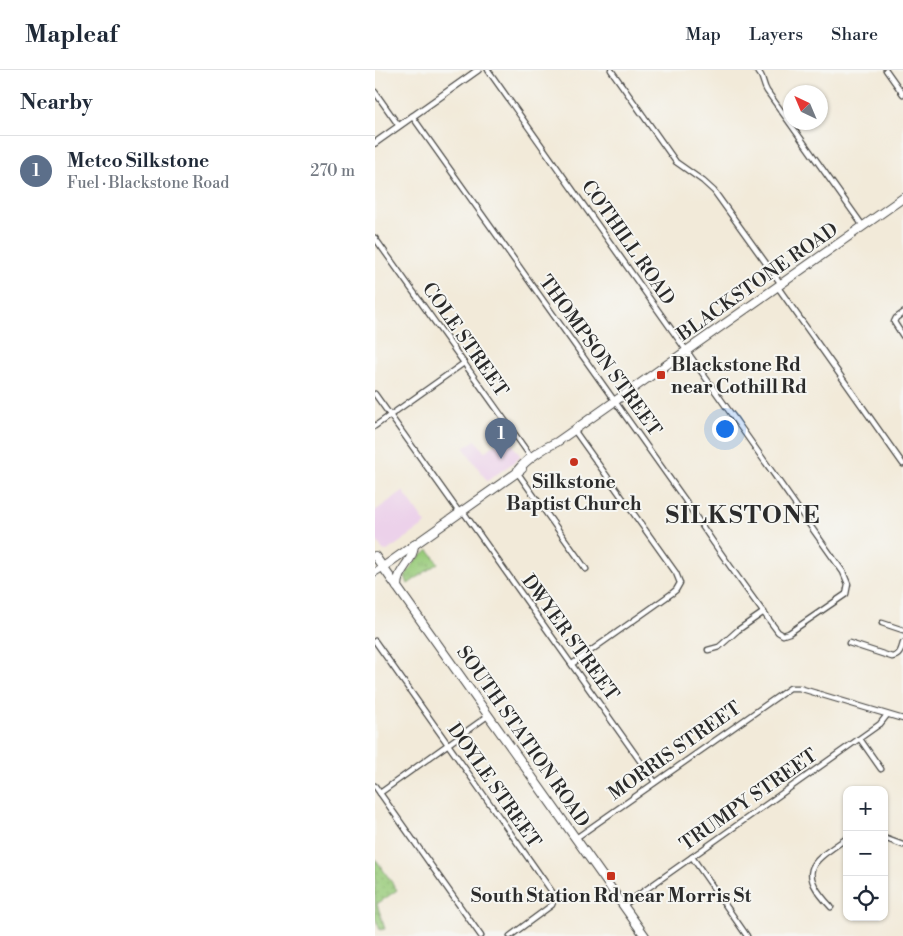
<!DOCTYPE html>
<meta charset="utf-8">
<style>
body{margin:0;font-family:"Libre Bodoni",serif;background:#f2f2f3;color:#1f2937}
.controls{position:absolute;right:15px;bottom:15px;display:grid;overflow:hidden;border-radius:10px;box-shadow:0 1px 4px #0004}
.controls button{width:45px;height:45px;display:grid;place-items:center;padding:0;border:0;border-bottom:1px solid #e0e1e3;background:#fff;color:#1f2937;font:25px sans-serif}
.compass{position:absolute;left:408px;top:15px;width:45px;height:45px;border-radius:50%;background:#fff;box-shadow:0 1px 4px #0004;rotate:316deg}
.you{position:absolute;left:349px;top:358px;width:18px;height:18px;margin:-12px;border:4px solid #fff;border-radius:50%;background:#1a73e8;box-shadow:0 0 0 8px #1a73e833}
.badge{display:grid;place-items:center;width:32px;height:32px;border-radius:50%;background:#c8321e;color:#fff;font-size:16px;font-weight:700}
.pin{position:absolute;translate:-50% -41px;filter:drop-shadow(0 1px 2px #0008)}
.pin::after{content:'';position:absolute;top:26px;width:18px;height:15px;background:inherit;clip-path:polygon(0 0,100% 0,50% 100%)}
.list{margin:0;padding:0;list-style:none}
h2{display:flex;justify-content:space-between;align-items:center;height:65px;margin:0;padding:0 20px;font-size:21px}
h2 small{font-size:16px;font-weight:400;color:#747a83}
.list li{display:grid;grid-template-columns:32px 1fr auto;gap:15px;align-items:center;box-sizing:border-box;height:70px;padding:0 20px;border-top:1px solid #e0e1e3}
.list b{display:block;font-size:19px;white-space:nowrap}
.list p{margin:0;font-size:16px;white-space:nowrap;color:#747a83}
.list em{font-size:16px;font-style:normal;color:#747a83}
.icon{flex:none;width:28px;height:28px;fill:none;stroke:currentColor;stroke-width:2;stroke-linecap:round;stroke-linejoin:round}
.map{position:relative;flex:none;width:528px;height:866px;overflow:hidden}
header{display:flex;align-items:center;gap:30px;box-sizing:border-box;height:70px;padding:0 25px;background:#fff;border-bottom:1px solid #e0e1e3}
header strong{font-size:24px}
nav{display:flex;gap:28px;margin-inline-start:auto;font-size:18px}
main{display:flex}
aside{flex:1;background:#fff}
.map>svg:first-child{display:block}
</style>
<header>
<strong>Mapleaf</strong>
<nav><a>Map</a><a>Layers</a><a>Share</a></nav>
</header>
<main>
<aside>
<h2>Nearby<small></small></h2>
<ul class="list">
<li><span class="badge" style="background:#5c6f8a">1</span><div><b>Metco Silkstone</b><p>Fuel · Blackstone Road</p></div><em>270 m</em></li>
</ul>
</aside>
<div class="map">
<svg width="528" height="866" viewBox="0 0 528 866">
<defs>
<pattern id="grass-tufts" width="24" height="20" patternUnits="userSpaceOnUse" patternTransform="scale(1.25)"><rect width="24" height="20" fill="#9acc7c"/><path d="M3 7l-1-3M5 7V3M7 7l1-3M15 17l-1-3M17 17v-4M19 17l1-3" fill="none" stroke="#85af6b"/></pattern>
<pattern id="park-dots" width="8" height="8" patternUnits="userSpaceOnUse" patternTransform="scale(1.25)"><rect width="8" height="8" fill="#9acc7c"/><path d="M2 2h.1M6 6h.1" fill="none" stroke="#85af6b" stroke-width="1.8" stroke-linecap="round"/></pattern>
</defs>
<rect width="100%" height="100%" fill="#f6f6f2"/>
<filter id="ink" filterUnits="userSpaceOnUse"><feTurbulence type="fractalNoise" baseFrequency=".02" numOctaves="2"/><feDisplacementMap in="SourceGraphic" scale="10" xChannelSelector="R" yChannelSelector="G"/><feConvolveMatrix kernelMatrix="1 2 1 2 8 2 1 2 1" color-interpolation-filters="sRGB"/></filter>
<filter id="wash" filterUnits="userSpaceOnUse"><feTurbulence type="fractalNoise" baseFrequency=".0096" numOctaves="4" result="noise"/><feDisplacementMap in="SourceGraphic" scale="20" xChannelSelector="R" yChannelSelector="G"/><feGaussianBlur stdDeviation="1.12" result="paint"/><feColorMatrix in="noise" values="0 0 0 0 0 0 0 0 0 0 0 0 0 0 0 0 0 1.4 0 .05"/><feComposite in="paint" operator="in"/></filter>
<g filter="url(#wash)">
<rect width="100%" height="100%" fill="#f2ead9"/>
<!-- built -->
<g fill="#ecd1ea">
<polygon points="132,366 146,387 112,411 89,378 101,370 109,382"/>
<polygon points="28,421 51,454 12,481 8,480 0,468 0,441"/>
</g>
<!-- grass -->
<polygon fill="url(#grass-tufts)" stroke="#627c54" points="54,480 63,493 33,514 30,506 42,489"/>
<!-- park -->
<polygon fill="url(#park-dots)" stroke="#627c54" points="0,788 22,820 2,834 10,859 5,860 0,848"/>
</g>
<g filter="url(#ink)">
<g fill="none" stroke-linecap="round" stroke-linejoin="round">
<!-- minor casing -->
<g stroke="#494845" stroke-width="7">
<g id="minor">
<polyline points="236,0 301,92 328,111 339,121 406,214"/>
<path d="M381,0C389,5 387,13 392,21L488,156"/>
<polyline points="511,0 528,24"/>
<polyline points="0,22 24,56"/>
<path d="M37,46L310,430C339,475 371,519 403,562L408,565L414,563L471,524L473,514L468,502L113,0"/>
<polyline points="0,168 156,387"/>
<polyline points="402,216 528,394"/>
<polyline points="528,243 521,248 519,252 528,266"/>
<polyline points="0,324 84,442"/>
<polyline points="0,356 89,293"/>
<polyline points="142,402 211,499"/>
<polyline points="87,440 280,712"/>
<polyline points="507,553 528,560"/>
<polyline points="0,571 180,826 177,835 135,866"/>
<path d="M474,573L517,587C525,586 526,580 528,573"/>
<polyline points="333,580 344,577 363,560 389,542"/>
<polyline points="197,594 296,524 301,520 305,513 301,503 199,360"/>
<polyline points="485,669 506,699"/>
<polyline points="0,716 106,866"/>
<polyline points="5,723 114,645"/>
<polyline points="201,768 415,618 424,618 528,649"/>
<polyline points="509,768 528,775"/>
<polyline points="317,787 372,866"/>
<polyline points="249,835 505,654 512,645"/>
<path d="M456,837C420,799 438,792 472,768"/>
</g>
</g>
<!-- tertiary casing -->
<g stroke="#494845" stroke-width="8">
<polyline id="tertiary" points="0,73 103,0"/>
</g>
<!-- secondary casing -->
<g stroke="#494845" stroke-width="9">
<polyline id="secondary" points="0,502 8,497"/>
</g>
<!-- primary casing -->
<g stroke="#494845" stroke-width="10">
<g id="primary">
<path d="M143,400C152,389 168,378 182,372L528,128"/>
<polyline points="0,486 270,866"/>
<polyline points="8,497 147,399"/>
<path d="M22,517C22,499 38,493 39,475"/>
</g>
</g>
<!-- minor -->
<use href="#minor" stroke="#fff" stroke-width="4.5"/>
<!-- tertiary -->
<use href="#tertiary" stroke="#fff" stroke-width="5.5"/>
<!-- secondary -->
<use href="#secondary" stroke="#fff" stroke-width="7"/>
<!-- primary -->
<use href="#primary" stroke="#fff" stroke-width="8"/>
</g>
</g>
<!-- markers -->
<g fill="#c8321e" stroke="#f6f6f2" stroke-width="2">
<rect x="281" y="300" width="10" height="10" rx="2.5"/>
<circle cx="199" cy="392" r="5"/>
<rect x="231" y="801" width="10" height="10" rx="2.5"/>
</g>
<g text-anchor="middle" stroke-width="4" stroke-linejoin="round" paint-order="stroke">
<!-- street labels -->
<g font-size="19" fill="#2b2b2b" stroke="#f6f6f2">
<text transform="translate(254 172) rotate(55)" y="7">COTHILL ROAD</text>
<text transform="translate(382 211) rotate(-35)" y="7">BLACKSTONE ROAD</text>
<text transform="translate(91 269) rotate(55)" y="7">COLE STREET</text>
<text transform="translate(226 285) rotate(54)" y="7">THOMPSON STREET</text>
<text transform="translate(196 567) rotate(54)" y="7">DWYER STREET</text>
<text transform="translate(149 666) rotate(55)" y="7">SOUTH STATION ROAD</text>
<text transform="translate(299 680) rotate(-35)" y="7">MORRIS STREET</text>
<text transform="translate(120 715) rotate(55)" y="7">DOYLE STREET</text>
<text transform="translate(373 729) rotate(-35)" y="7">TRUMPY STREET</text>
</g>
<!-- poi labels -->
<g font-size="19" font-weight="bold" fill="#2b2b2b" stroke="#f6f6f2">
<text x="296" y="301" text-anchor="start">Blackstone Rd<tspan x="296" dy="22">near Cothill Rd</tspan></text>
<text x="199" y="418">Silkstone<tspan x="199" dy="22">Baptist Church</tspan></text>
<text x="236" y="832">South Station Rd near Morris St</text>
</g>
<!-- district labels -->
<g font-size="24" font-weight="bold" letter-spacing="1" fill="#2b2b2b" stroke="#f6f6f2">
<text x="368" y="453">SILKSTONE</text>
</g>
</g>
</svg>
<div class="controls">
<button>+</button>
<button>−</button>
<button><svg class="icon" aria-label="locate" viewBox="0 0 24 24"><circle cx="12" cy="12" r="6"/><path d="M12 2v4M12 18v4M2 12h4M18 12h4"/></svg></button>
</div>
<svg class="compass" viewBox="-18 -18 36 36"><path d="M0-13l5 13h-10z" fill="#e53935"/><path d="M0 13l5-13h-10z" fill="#747a83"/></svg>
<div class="you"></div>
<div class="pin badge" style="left:126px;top:389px;background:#5c6f8a">1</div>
</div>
</main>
